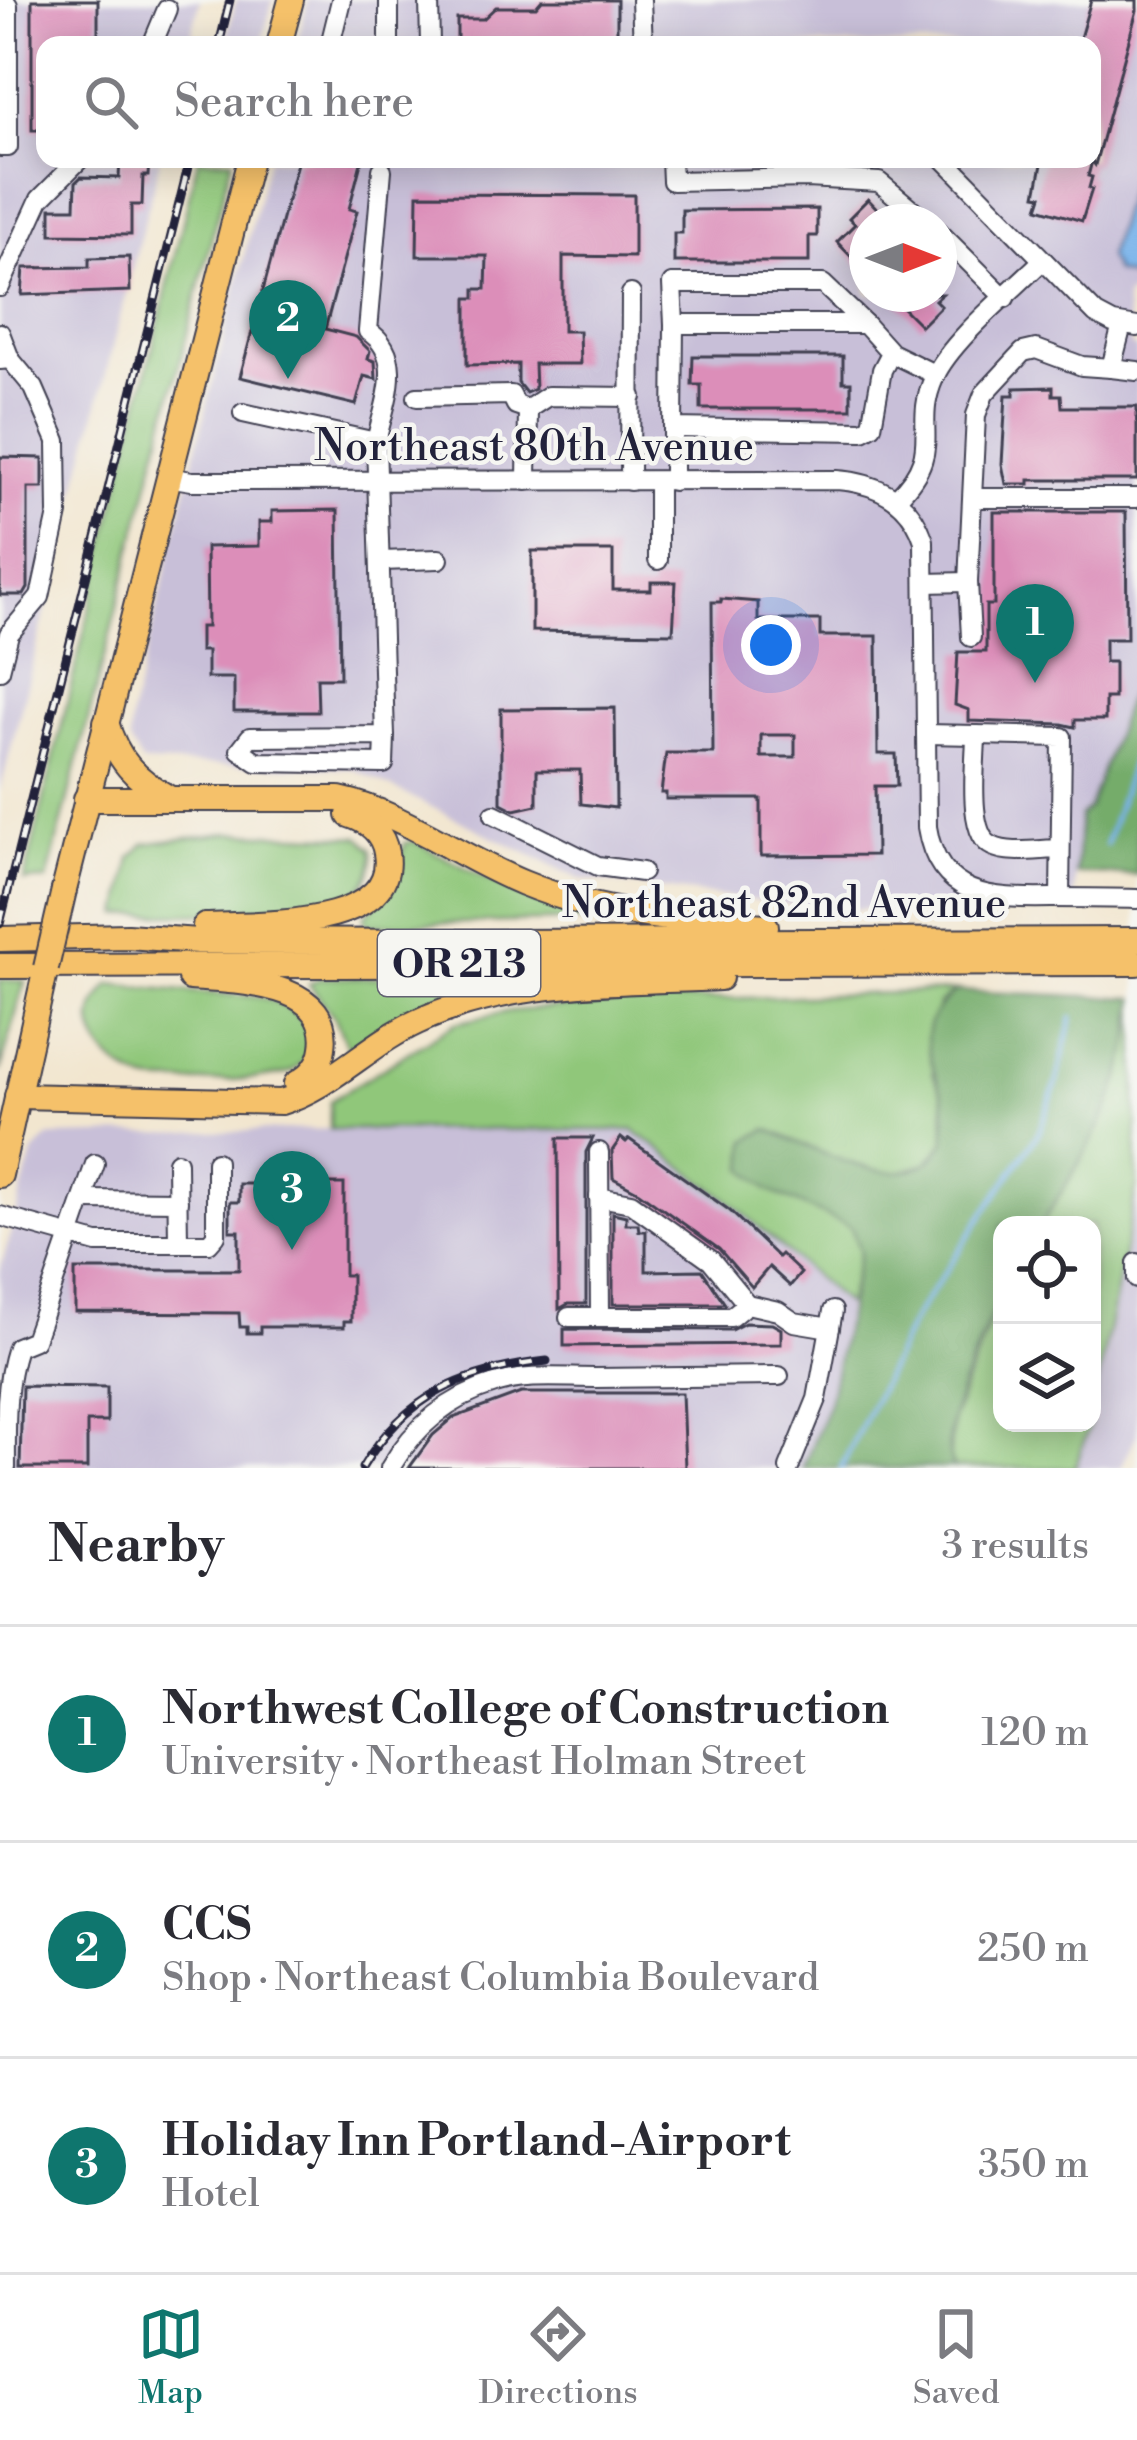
<!DOCTYPE html>
<meta charset="utf-8">
<style>
body{margin:0;font-family:"Libre Bodoni",serif;background:#f7f7f7;color:#2b2b33}
.controls{position:absolute;right:36px;bottom:36px;display:grid;overflow:hidden;border-radius:24px;box-shadow:0 6px 30px #0003}
.controls button{width:108px;height:108px;display:grid;place-items:center;padding:0;border:0;border-bottom:3px solid #e1e1e2;background:#fff;color:#2b2b33;font:60px sans-serif}
.compass{position:absolute;left:849px;top:204px;width:108px;height:108px;border-radius:50%;background:#fff;box-shadow:0 6px 30px #0003;rotate:90deg}
.you{position:absolute;left:771px;top:645px;width:42px;height:42px;margin:-30px;border:9px solid #fff;border-radius:50%;background:#1a73e8;box-shadow:0 0 0 18px #1a73e833}
.badge{display:grid;place-items:center;width:78px;height:78px;border-radius:50%;background:#0f766e;color:#fff;font-size:39px;font-weight:700}
.pin{position:absolute;translate:-50% -99px;filter:drop-shadow(0 3px 6px #0008)}
.pin::after{content:'';position:absolute;top:63px;width:42px;height:36px;background:inherit;clip-path:polygon(0 0,100% 0,50% 100%)}
.list{margin:0;padding:0;list-style:none}
h2{display:flex;justify-content:space-between;align-items:center;height:156px;margin:0;padding:0 48px;font-size:51px}
h2 small{font-size:39px;font-weight:400;color:#7c7c81}
.list li{display:grid;grid-template-columns:78px 1fr auto;gap:36px;align-items:center;box-sizing:border-box;height:216px;padding:0 48px;border-top:3px solid #e1e1e2}
.list b{display:block;font-size:45px;white-space:nowrap}
.list p{margin:0;font-size:39px;white-space:nowrap;color:#7c7c81}
.list em{font-size:39px;font-style:normal;color:#7c7c81}
.icon{flex:none;width:66px;height:66px;fill:none;stroke:currentColor;stroke-width:2;stroke-linecap:round;stroke-linejoin:round}
.map{position:relative;flex:none;width:1137px;height:1468px;overflow:hidden}
.search{position:absolute;background:#fff;box-shadow:0 6px 30px #0003;left:36px;right:36px;top:36px;height:132px;display:flex;align-items:center;gap:30px;box-sizing:border-box;padding:0 42px;border-radius:24px;color:#7c7c81;font-size:45px}
.sheet{height:804px;background:#fff}
nav{display:flex;justify-content:space-around;align-items:center;box-sizing:border-box;height:168px;border-top:3px solid #e1e1e2;background:#fff;font-size:33px;color:#7c7c81}
nav a{display:grid;justify-items:center;gap:6px}
nav .on{color:#0f766e}
.map>svg:first-child{display:block}
</style>
<div class="map">
<svg width="1137" height="1468" viewBox="0 0 1137 1468">
<rect width="100%" height="100%" fill="#f6f6f2"/>
<filter id="ink" filterUnits="userSpaceOnUse"><feTurbulence type="fractalNoise" baseFrequency=".00833" numOctaves="2"/><feDisplacementMap in="SourceGraphic" scale="24" xChannelSelector="R" yChannelSelector="G"/><feConvolveMatrix kernelMatrix="1 2 1 2 8 2 1 2 1" color-interpolation-filters="sRGB"/></filter>
<filter id="wash" filterUnits="userSpaceOnUse"><feTurbulence type="fractalNoise" baseFrequency=".004" numOctaves="4" result="noise"/><feDisplacementMap in="SourceGraphic" scale="48" xChannelSelector="R" yChannelSelector="G"/><feGaussianBlur stdDeviation="2.7" result="paint"/><feColorMatrix in="noise" values="0 0 0 0 0 0 0 0 0 0 0 0 0 0 0 0 0 1.4 0 .05"/><feComposite in="paint" operator="in"/></filter>
<g filter="url(#wash)">
<rect width="100%" height="100%" fill="#f2e6cf"/>
<!-- industrial -->
<g fill="#c8bfd8" fill-rule="evenodd">
<polygon points="0,0 200,0 189,45 45,45 45,159 160,159 0,792"/>
<polygon points="236,0 273,0 261,45 225,45"/>
<path d="M308,0H1137V160L1124,206L1115,272L1137,279V290L1125,297L1131,346L1137,349V672L1089,809L1080,816L1073,908L824,909L580,879L353,769L142,763L129,741L131,714L268,159H1092V45H297ZM867,222H939V294H867Z"/>
<polygon points="330,1129 634,1130 726,1198 847,1305 829,1402 803,1468 0,1468 0,1270 33,1153 50,1136"/>
<polygon points="1137,1184 1137,1434 1121,1468 1075,1468 1092,1423"/>
</g>
<!-- green -->
<g fill="#90c77a" stroke="#59745a" stroke-width="3">
<polygon points="198,159 232,159 47,880 24,881"/>
<path d="M227,833L360,837L372,849C375,864 369,882 356,892C322,917 168,913 120,915L131,858L144,844Z"/>
<path d="M413,841L488,879L598,916V920L372,925L365,922L364,916C389,894 396,874 405,843Z"/>
<polygon points="469,975 483,979 480,988 408,1014 348,1049 335,1018 309,984 320,978"/>
<polygon points="0,980 25,981 0,1072"/>
<path d="M110,984C159,989 208,993 257,997C294,1001 335,1043 292,1071C279,1079 162,1086 146,1081C129,1076 112,1063 102,1049C85,1024 91,1005 110,984Z"/>
<polygon points="956,991 938,1004 933,1074 944,1097 945,1142 926,1164 892,1174 850,1163 768,1190 851,1227 860,1251 847,1305 726,1198 634,1130 330,1129 330,1101 456,1023 511,1011 626,1002"/>
<path d="M1135,998L1137,1184L1092,1413V1225H1041C1089,1146 1129,1094 1135,998Z"/>
<polygon points="1002,1289 1002,1423 1090,1423 1075,1468 954,1468 949,1463 953,1418"/>
</g>
<!-- forest -->
<g fill="#74ac6a" stroke="#4b6752" stroke-width="3">
<polygon points="1137,672 1137,875 1076,874 1080,816 1089,808"/>
<path d="M956,991L1135,998C1129,1094 1089,1146 1041,1225H1002C1002,1244 1007,1273 1001,1291C988,1329 931,1432 954,1468H803L829,1402L860,1252L851,1227L768,1190L745,1169L747,1141L767,1129C807,1145 887,1190 927,1163C934,1158 940,1148 945,1142C945,1126 947,1108 942,1093C926,1049 914,1024 956,991Z"/>
</g>
<!-- water -->
<polygon fill="#79b3ea" stroke="#4e6a92" stroke-width="3" points="1137,160 1137,279 1115,272 1108,257"/>
<g fill="none" stroke-linecap="round" stroke-linejoin="round">
<!-- stream -->
<g stroke="#79b3ea" stroke-width="4.5">
<polyline points="1106,844 1137,746"/>
<polyline points="841,1468 913,1319 1039,1132 1057,1082 1072,1018"/>
</g>
</g>
<g id="blocks">
<!-- building -->
<g fill="#dc8eb9" fill-rule="evenodd">
<polygon points="32,0 98,0 98,45 45,45 45,130 32,130"/>
<polygon points="542,0 617,0 617,34 606,45 457,45 457,19 483,19 496,7 536,7"/>
<polygon points="1091,0 1137,0 1137,10 1095,165 1092,161 1088,176 1092,177 1089,188 1092,189 1082,221 1038,208 1042,196 1036,195 1043,159 1092,159 1092,45 1078,45"/>
<polygon points="120,159 149,159 148,176 143,176 142,205 131,205 131,235 51,234 51,208 75,208 76,182 81,177 119,178"/>
<polygon points="298,159 362,159 349,209 357,211 325,329 356,337 370,351 368,359 375,361 376,379 364,376 356,405 240,377"/>
<polygon points="418,194 634,195 634,257 563,256 563,331 579,331 580,364 534,364 535,389 526,393 518,383 518,364 467,365 467,298 475,298 475,289 486,289 487,256 417,256"/>
<polygon points="868,199 890,222 867,222 867,273 837,242 855,224 849,218"/>
<polygon points="817,209 817,236 809,236 809,262 674,262 674,233 682,233 682,210"/>
<polygon points="129,257 130,291 22,295 24,268 89,267 89,258"/>
<polygon points="889,294 942,294 935,300 941,306 921,326"/>
<polygon points="693,356 843,356 843,382 851,382 851,409 701,409 701,385 692,385"/>
<polygon points="1053,387 1053,395 1061,395 1062,407 1137,407 1137,480 1029,480 1029,484 1006,484 1002,464 1006,395 1014,395 1014,388"/>
<polygon points="0,457 43,458 43,488 28,488 28,588 24,595 0,595"/>
<polygon points="338,510 340,678 317,678 318,712 234,712 234,678 207,678 207,651 200,651 200,627 207,627 206,547 259,546 259,522 272,522 272,511"/>
<polygon points="994,512 1126,512 1127,639 1105,639 1105,662 1114,662 1114,698 1105,698 1105,720 1075,720 1075,727 1062,724 969,721 969,710 955,705 958,652 986,652 986,605 994,605"/>
<polygon points="532,551 613,551 613,590 651,590 651,582 676,582 673,633 532,631"/>
<path d="M721,599L758,602V620H820V636H877L878,754H896L897,786H875L876,855L761,856V799H666V793H661L666,753H713L712,602H721ZM761,735H795V757H761Z"/>
<polygon points="615,708 616,808 581,804 580,770 537,770 537,805 515,810 501,803 501,709"/>
<polygon points="558,1138 593,1138 586,1152 586,1304 568,1304 559,1309"/>
<polygon points="621,1138 626,1142 629,1139 729,1210 778,1257 781,1254 801,1273 790,1286 769,1267 752,1287 719,1249 639,1192 613,1178 612,1151"/>
<polygon points="239,1184 344,1184 344,1275 351,1275 351,1321 344,1321 344,1327 260,1327 260,1333 247,1333 247,1327 240,1327 239,1313 75,1312 75,1270 239,1270 239,1231 230,1231 230,1202 239,1202"/>
<polygon points="613,1213 626,1216 626,1224 638,1224 639,1231 646,1231 646,1271 702,1270 725,1304 613,1304"/>
<polygon points="745,1323 772,1324 781,1329 781,1344 564,1346 564,1329 731,1330"/>
<polygon points="22,1386 107,1387 107,1422 87,1422 87,1468 20,1468"/>
<polygon points="521,1393 682,1393 685,1468 409,1468 433,1435 453,1418"/>
</g>
</g>
</g>
<g filter="url(#ink)">
<use href="#blocks" fill-opacity="0" stroke="#413f51" stroke-width="3"/>
<g fill="none" stroke-linecap="round" stroke-linejoin="round">
<!-- minor casing -->
<g stroke="#413f51" stroke-width="22">
<g id="minor">
<polyline points="429,0 430,45"/>
<polyline points="641,0 643,45"/>
<polyline points="152,45 167,9"/>
<polyline points="330,45 341,0"/>
<polyline points="389,45 389,0"/>
<polyline points="0,147 8,147 8,5 4,0"/>
<polyline points="671,159 672,181 807,178 879,182 927,222"/>
<polyline points="944,159 1096,314 1113,323 1137,327"/>
<polyline points="939,232 1005,298"/>
<polyline points="0,287 40,199 80,159"/>
<polyline points="674,324 672,284 823,284 865,324"/>
<polyline points="1122,325 1111,368 1137,371"/>
<polyline points="0,333 10,359"/>
<polyline points="891,353 865,324 674,324 673,428 863,431 872,426 882,370 891,353 936,375"/>
<polyline points="0,360 10,359 34,388 57,441 58,514 40,597 9,634 0,670"/>
<polyline points="417,397 511,395 516,405 528,409 548,396 632,397"/>
<polyline points="243,413 376,442 385,736 250,737 240,750 257,762 384,764 385,736"/>
<path d="M376,442C384,404 407,356 368,331L382,170"/>
<path d="M167,477L192,481L837,480C878,483 911,500 924,541L927,827C938,898 992,899 1051,898C1080,898 1108,898 1137,899"/>
<polyline points="527,481 528,409"/>
<polyline points="630,481 631,294"/>
<polyline points="673,481 673,428"/>
<polyline points="973,498 1137,498"/>
<path d="M896,499C947,448 911,430 934,378C950,341 1013,290 1043,260"/>
<polyline points="658,560 658,481"/>
<polyline points="381,561 439,559"/>
<polyline points="968,582 976,415 984,394 1023,352 1036,349 1082,366 1111,368"/>
<polyline points="925,583 968,582 971,637"/>
<polyline points="926,734 976,735"/>
<polyline points="494,814 598,866 642,872"/>
<path d="M1060,849C1040,849 1009,855 992,846C966,834 976,761 976,735L1062,737L1060,898"/>
<polyline points="599,1152 600,1317"/>
<polyline points="177,1162 178,1243"/>
<polyline points="599,1197 631,1203 711,1260 747,1304 778,1311 794,1322 830,1328"/>
<polyline points="84,1200 178,1201"/>
<polyline points="0,1216 97,1243 209,1243 216,1235 216,1162"/>
<polyline points="1137,1263 1137,1279"/>
<polyline points="569,1317 731,1317 747,1304"/>
<path d="M6,1468C6,1427 4,1387 17,1347L34,1340L95,1164"/>
<path d="M390,1468C414,1427 448,1398 495,1384C526,1374 563,1378 595,1378C657,1377 718,1377 779,1376"/>
<polyline points="789,1468 817,1399 833,1311"/>
</g>
</g>
<!-- major casing -->
<g stroke="#413f51" stroke-width="28">
<g id="major">
<polyline points="279,45 291,0"/>
<path d="M106,722C116,759 136,780 169,798"/>
<path d="M86,799H339C401,812 463,859 523,883C601,915 683,921 766,926"/>
<polyline points="64,890 250,159"/>
<path d="M205,926C252,923 399,931 386,853C383,832 368,821 349,815"/>
<polyline points="0,939 127,936 198,941 467,942 1137,940"/>
<polyline points="0,966 1137,963"/>
<path d="M190,978C234,982 333,980 323,1048C321,1065 311,1076 296,1084"/>
<path d="M17,1096L281,1102C331,1087 369,1044 417,1022C510,978 619,983 720,978"/>
<polyline points="0,1175 46,968"/>
</g>
</g>
<!-- minor -->
<use href="#minor" stroke="#fff" stroke-width="18"/>
<!-- major -->
<use href="#major" stroke="#f5c16b" stroke-width="24"/>
<!-- rail casing -->
<g stroke="#22223b" stroke-width="9">
<g id="rail">
<polyline points="219,45 230,0"/>
<polyline points="0,924 190,159"/>
<path d="M362,1468C405,1395 466,1370 547,1361"/>
</g>
</g>
<!-- rail -->
<use href="#rail" stroke="#f6f6f2" stroke-width="4.5" stroke-dasharray="14" stroke-linecap="butt"/>
<!-- major-bridge casing -->
<g stroke="#413f51" stroke-width="28" stroke-linecap="butt">
<polyline id="major-bridge" points="46,968 64,890"/>
</g>
<!-- major-bridge -->
<use href="#major-bridge" stroke="#f5c16b" stroke-width="24"/>
</g>
</g>
<g text-anchor="middle" stroke-width="9" stroke-linejoin="round" paint-order="stroke">
<!-- shield labels -->
<rect fill="#f6f6f2" stroke="#626272" stroke-width="3" x="378" y="930" width="162" height="66" rx="9"/>
<g font-size="39" font-weight="bold" fill="#22223b">
<text x="459" y="977">OR 213</text>
</g>
<!-- street labels -->
<g font-size="42" fill="#22223b" stroke="#f6f6f2">
<text x="534" y="460">Northeast 80th Avenue</text>
<text x="784" y="917">Northeast 82nd Avenue</text>
</g>
</g>
</svg>
<div class="controls">
<button><svg class="icon" aria-label="locate" viewBox="0 0 24 24"><circle cx="12" cy="12" r="6"/><path d="M12 2v4M12 18v4M2 12h4M18 12h4"/></svg></button>
<button><svg class="icon" aria-label="layers" viewBox="0 0 24 24"><path d="M12 4l9 5-9 5-9-5zM3 14l9 5 9-5"/></svg></button>
</div>
<svg class="compass" viewBox="-18 -18 36 36"><path d="M0-13l5 13h-10z" fill="#e53935"/><path d="M0 13l5-13h-10z" fill="#7c7c81"/></svg>
<div class="you"></div>
<div class="pin badge" style="left:1035px;top:683px">1</div>
<div class="pin badge" style="left:288px;top:379px">2</div>
<div class="pin badge" style="left:292px;top:1250px">3</div>
<div class="search"><svg class="icon" aria-label="search" viewBox="0 0 24 24"><circle cx="10" cy="10" r="6"/><path d="M15 15l6 6"/></svg>Search here</div>
</div>
<section class="sheet">
<h2>Nearby<small>3 results</small></h2>
<ul class="list">
<li><span class="badge">1</span><div><b>Northwest College of Construction</b><p>University · Northeast Holman Street</p></div><em>120 m</em></li>
<li><span class="badge">2</span><div><b>CCS</b><p>Shop · Northeast Columbia Boulevard</p></div><em>250 m</em></li>
<li><span class="badge">3</span><div><b>Holiday Inn Portland-Airport</b><p>Hotel</p></div><em>350 m</em></li>
</ul>
</section>
<nav>
<a class="on"><svg class="icon" aria-label="map" viewBox="0 0 24 24"><path d="M3 6l6-2 6 2 6-2v14l-6 2-6-2-6 2zM9 4v14M15 6v14"/></svg>Map</a>
<a><svg class="icon" aria-label="directions" viewBox="0 0 24 24"><path d="M12 3l9 9-9 9-9-9zM9 14v-3h6M13 9l2 2-2 2"/></svg>Directions</a>
<a><svg class="icon" aria-label="saved" viewBox="0 0 24 24"><path d="M7 4h10v16l-5-4-5 4z"/></svg>Saved</a>
</nav>
